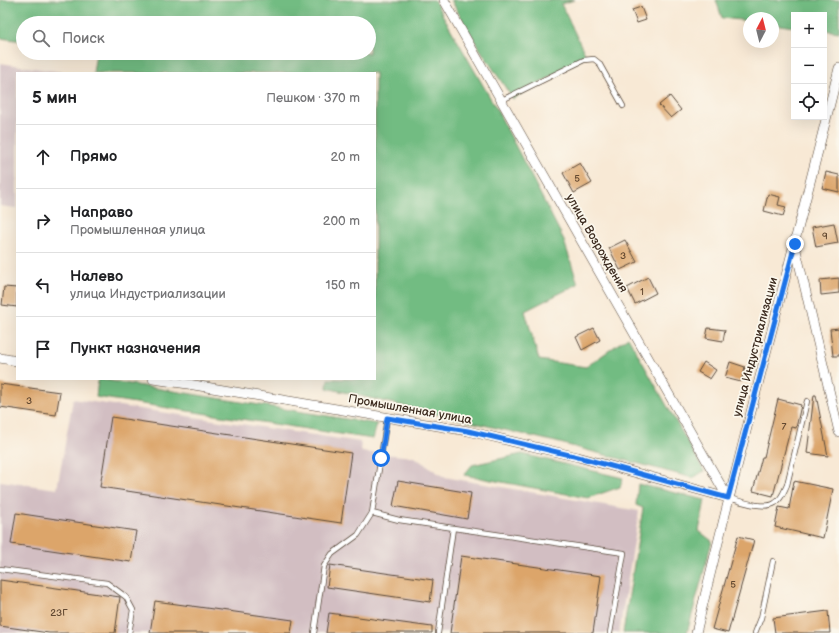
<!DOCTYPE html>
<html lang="ru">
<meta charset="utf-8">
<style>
body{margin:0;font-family:"Balsamiq Sans",sans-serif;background:#f6f6f6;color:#202124}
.controls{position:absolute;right:12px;top:12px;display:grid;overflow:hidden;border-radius:0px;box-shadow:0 4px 16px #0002}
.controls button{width:36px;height:36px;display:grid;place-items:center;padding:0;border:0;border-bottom:1px solid #e0e0e0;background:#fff;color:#202124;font:20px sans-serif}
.compass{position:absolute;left:743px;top:12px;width:36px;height:36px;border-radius:50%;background:#fff;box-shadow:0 4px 16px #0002;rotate:7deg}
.stop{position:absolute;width:12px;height:12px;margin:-9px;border:3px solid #1a73e8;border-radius:50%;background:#fff}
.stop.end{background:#1a73e8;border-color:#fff;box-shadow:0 1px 4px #0008}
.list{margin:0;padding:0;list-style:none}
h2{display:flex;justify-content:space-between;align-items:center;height:52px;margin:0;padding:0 16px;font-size:17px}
h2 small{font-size:13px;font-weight:400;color:#757577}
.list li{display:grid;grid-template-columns:26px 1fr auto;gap:12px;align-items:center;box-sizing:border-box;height:64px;padding:0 16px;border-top:1px solid #e0e0e0}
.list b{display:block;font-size:15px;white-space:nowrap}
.list p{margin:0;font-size:13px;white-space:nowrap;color:#757577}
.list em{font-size:13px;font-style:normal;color:#757577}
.icon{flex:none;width:22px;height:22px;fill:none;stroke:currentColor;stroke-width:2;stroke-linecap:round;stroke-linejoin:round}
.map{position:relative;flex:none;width:839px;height:633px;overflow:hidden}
.search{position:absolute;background:#fff;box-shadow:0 4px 16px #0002;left:16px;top:16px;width:360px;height:44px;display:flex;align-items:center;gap:10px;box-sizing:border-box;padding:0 14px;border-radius:22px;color:#757577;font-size:15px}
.panel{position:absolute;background:#fff;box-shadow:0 4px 16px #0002;left:16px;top:72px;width:360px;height:308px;border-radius:0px}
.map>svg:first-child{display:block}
</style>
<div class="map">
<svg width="839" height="633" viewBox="0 0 839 633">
<rect width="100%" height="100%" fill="#fbf7ec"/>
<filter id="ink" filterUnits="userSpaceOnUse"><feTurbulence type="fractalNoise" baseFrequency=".025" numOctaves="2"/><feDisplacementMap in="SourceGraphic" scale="8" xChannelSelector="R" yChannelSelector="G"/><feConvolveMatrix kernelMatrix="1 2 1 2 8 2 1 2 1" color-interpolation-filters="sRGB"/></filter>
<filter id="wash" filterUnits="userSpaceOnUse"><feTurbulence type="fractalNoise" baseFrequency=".012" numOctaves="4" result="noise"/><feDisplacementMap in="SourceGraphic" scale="16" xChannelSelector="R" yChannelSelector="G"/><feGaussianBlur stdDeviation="0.9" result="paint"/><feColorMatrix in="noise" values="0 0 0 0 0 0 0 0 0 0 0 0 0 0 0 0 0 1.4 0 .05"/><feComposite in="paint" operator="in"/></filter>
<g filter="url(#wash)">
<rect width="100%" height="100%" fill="#f8e9d5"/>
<!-- industrial -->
<g fill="#d2bec2">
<polygon points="0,63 70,73 17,73 17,208 0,206"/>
<polygon points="73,399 360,442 362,452 414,457 444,477 639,511 619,633 0,633 0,481 57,489"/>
</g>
<!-- forest -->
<g fill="#72bc82" stroke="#567350">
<polygon points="0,0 434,0 496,108 563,238 578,284 525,311 539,360 586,367 628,337 704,471 693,478 556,442 327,388 328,379 375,379 375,73 93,73 96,53 369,53 369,23 23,23 23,41 0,38"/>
<polygon points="451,0 574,0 561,4 586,56 513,99 474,40"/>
<polygon points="716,0 839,0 839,32 824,30 824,15 794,15 794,27 773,24 773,18 749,18 749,21 722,18"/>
<polygon points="98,379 99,379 377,424 373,439 96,397"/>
<polygon points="522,454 623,478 620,487 588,498 464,475 472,465"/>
<polygon points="638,484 705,500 699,531 712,541 687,633 623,633 643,508 636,505"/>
</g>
<g id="blocks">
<!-- building -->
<g fill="#dca56a">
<polygon points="641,7 646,20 637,23 632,10"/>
<polygon points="670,96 681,110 671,118 659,105"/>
<polygon points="580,163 592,183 574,193 563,173"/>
<polygon points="826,172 839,175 839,192 822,188"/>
<polygon points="768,194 780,197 778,205 786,207 783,216 764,211"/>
<polygon points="834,223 838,243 816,247 812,227"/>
<polygon points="625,240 637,262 620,270 609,248"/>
<polygon points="648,277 656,293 635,304 627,288"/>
<polygon points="839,278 839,293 821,295 820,280"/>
<polygon points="4,287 17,288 17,307 2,305"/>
<polygon points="594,328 600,340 582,350 576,337"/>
<polygon points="708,328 725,330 723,341 706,338"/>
<polygon points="839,328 839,356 833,356 830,329"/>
<polygon points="704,362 716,370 710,379 698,372"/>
<polygon points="730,362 745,367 741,382 725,378"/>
<polygon points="0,384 60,392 56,415 0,407"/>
<polygon points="814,395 816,395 828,456 807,453"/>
<polygon points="778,399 801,405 796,428 791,427 773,496 753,491 762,457 764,457"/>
<polygon points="111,417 351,453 341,523 100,487"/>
<polygon points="398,481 471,493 467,519 393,506"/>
<polygon points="794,481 833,489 823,538 775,527 779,507 789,509"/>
<polygon points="16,513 136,531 131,562 11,544"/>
<polygon points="738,536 754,540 728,633 712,629"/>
<polygon points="461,556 601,576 593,633 450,633"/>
<polygon points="330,565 433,580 430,602 327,587"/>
<polygon points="0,580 120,597 115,633 49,633 0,626"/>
<polygon points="155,601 293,620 291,633 150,633"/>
<polygon points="828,611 830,633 775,633 773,618"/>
<polygon points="329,613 432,627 432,633 326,633"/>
</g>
</g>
</g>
<g filter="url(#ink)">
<use href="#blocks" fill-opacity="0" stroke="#574739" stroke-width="1"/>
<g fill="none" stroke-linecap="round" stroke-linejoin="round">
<!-- lane casing -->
<g stroke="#574739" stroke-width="6">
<g id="lane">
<polyline points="502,100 584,60 594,59 599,63 623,106"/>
<polyline points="387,418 372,513 399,520 624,553 610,633"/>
<path d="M729,498C740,501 765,510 775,503C782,499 784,491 787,485L807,401"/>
<polyline points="0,569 107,583 126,597 133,610 129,633"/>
<polyline points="314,633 324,566 332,554 358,535 372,513"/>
<polyline points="438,633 453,528"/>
<polyline points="755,633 761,618 773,561"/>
</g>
</g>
<!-- street casing -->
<g stroke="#574739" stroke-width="10">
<g id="street">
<polyline points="444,0 728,498"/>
<polyline points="795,246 839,432"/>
<polyline points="0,358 17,361"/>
<polyline points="153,379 188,384 468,431 578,457 728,498"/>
<path d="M696,633C741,444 792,256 839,68"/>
</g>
</g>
<!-- lane -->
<use href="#lane" stroke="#fff" stroke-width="4.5"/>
<!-- street -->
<use href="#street" stroke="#fff" stroke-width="9"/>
</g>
</g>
<g fill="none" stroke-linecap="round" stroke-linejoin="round" filter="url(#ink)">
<!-- route -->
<polyline stroke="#1a73e8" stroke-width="5" points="381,458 387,418 468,431 578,457 728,498 795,244"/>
</g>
<g text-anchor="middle" stroke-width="3.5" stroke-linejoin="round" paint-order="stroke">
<!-- number labels -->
<g font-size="10" fill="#634931">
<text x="577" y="182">5</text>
<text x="825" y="239">9</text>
<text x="623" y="259">3</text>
<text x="642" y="295">1</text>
<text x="29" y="404">3</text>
<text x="784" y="430">7</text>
<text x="733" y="588">5</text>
<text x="59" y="616">23Г</text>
</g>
<!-- street labels -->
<g font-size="12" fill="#3b2a1e" stroke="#fbf7ec">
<text transform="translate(597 243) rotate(60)" y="4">улица Возрождения</text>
<text transform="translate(755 347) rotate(-75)" y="4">улица Индустриализации</text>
<text transform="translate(410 409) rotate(10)" y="4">Промышленная улица</text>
</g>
</g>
</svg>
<div class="controls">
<button>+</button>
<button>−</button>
<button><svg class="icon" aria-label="locate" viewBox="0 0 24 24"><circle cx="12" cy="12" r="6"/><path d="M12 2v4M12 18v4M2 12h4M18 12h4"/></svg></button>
</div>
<svg class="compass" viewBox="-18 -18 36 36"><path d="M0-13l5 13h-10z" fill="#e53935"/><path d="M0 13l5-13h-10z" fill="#757577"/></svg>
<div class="stop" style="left:381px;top:458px"></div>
<div class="stop end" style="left:795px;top:244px"></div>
<div class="search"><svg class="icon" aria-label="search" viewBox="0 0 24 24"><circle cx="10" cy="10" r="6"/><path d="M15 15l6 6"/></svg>Поиск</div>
<section class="panel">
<h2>5 мин<small>Пешком · 370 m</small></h2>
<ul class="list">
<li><svg class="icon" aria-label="ahead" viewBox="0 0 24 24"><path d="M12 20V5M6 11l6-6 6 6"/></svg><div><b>Прямо</b></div><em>20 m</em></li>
<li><svg class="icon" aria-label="right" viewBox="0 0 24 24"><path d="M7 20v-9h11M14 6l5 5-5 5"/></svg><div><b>Направо</b><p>Промышленная улица</p></div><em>200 m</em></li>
<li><svg class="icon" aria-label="left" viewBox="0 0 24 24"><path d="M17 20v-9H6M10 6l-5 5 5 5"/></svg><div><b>Налево</b><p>улица Индустриализации</p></div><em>150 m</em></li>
<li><svg class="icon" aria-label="arrive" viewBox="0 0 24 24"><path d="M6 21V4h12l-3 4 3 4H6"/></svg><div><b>Пункт назначения</b></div></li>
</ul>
</section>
</div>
